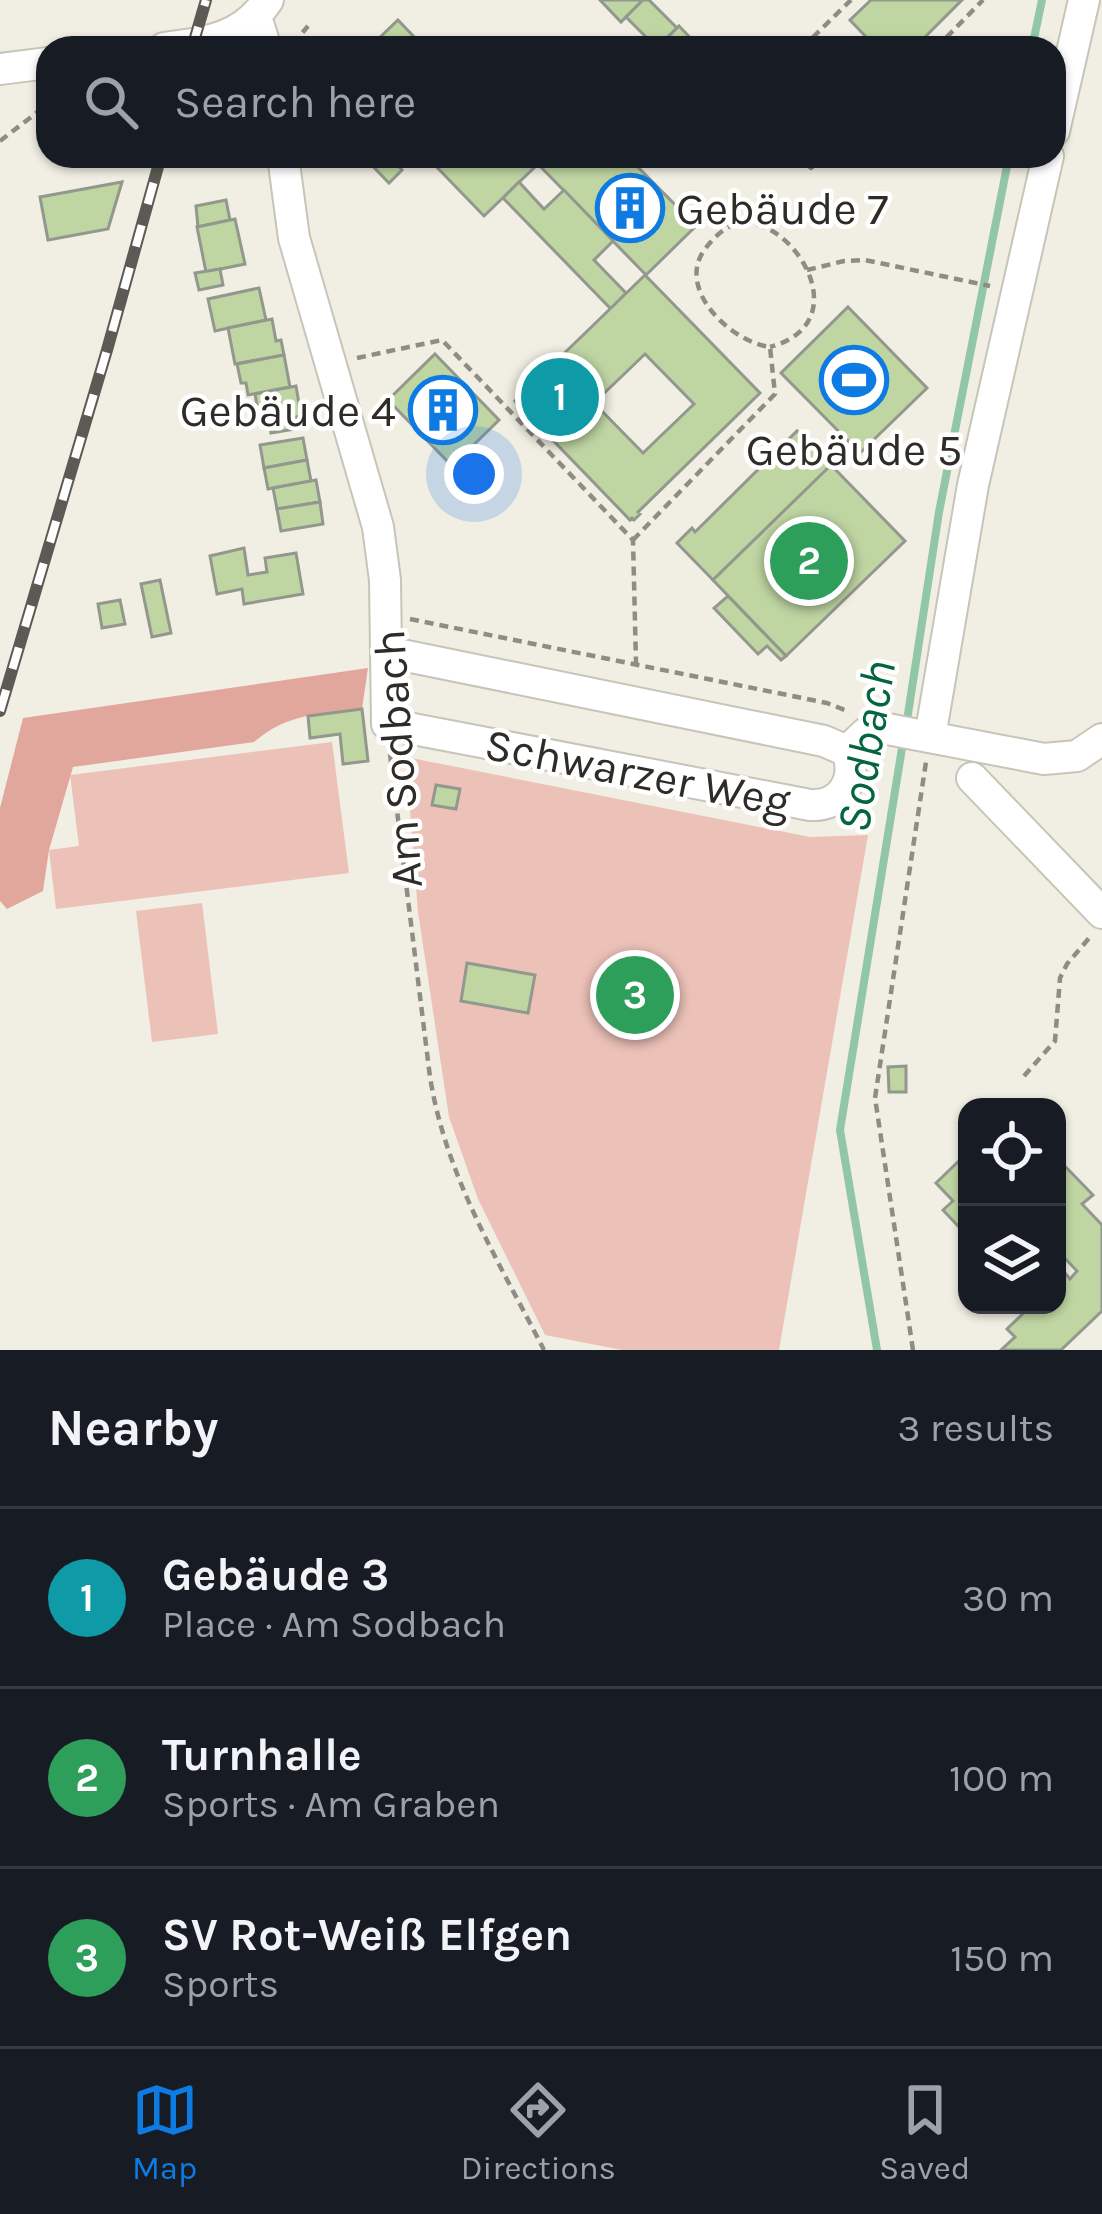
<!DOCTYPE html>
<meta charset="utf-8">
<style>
body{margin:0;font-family:Karla,sans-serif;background:#242831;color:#f1f3f6}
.controls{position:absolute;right:36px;bottom:36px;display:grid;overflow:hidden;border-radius:24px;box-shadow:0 3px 9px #0004}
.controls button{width:108px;height:108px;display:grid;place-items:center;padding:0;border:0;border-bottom:3px solid #363941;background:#171b24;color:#f1f3f6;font:60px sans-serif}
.you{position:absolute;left:474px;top:474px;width:42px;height:42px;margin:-30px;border:9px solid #fff;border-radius:50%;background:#1a73e8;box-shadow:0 0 0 18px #1a73e833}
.badge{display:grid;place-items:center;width:78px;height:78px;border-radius:50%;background:#0e7be2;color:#fff;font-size:39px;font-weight:700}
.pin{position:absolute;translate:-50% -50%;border:6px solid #fff;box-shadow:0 3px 12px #0006}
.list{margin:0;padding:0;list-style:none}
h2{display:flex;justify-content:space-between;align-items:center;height:156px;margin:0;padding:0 48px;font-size:51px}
h2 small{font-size:39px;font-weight:400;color:#9ea1a6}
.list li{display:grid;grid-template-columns:78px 1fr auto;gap:36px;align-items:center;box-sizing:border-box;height:180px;padding:0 48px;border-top:3px solid #363941}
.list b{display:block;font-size:45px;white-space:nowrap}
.list p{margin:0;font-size:39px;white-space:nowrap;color:#9ea1a6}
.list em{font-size:39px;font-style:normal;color:#9ea1a6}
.icon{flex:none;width:66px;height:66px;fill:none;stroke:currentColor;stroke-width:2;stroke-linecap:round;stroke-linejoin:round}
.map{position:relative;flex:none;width:1102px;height:1350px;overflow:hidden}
.search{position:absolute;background:#171b24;box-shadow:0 3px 9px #0004;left:36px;right:36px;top:36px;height:132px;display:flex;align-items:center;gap:30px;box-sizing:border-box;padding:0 42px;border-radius:36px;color:#9ea1a6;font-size:45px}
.sheet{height:696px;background:#171b24}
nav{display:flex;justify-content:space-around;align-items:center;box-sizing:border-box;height:168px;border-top:3px solid #363941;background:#171b24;font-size:33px;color:#9ea1a6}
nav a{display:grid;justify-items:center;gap:6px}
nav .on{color:#0e7be2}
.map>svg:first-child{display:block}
</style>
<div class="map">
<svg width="1102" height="1350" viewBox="0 0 1102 1350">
<rect width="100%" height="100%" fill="#f1eee3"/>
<!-- green -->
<g fill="#ecc1b8">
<polygon points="332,742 349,873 56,909 49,850 79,846 70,775"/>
<polygon points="406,757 810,837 868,835 779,1350 622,1350 545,1335 478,1199 449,1117 418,912"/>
<polygon points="202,903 218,1034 152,1042 136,911"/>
</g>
<!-- forest -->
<path fill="#e2a79c" d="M368,668L362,709C319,714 288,713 254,742L73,767L49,850L43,891L7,909L0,901V808L23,718Z"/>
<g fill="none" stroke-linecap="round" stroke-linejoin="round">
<!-- stream -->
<g stroke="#91c7a7" stroke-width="8">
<polyline points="1032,48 1042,0"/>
<polyline points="906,727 939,512 1009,156"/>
<polyline points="877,1350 840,1130 903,742"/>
</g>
</g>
<!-- building -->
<g fill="#bfd5a2" stroke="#93988e" stroke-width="3" fill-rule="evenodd">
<polygon points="600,0 643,0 621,22"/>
<polygon points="643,0 649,0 677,28 657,48 626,17"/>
<polygon points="871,0 962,0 914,48 859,48 868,39 850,20"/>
<polygon points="398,20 417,40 408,48 369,48"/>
<polygon points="679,26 700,48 657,48"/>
<polygon points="363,156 389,156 402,170 389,183"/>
<polygon points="426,156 530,156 538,164 484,216"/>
<polygon points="544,156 627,156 696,226 646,275 537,163"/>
<polygon points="122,182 108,229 48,240 40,197"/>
<polygon points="519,182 544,209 564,190 613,241 594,260 626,293 611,309 503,198"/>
<polygon points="226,200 230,220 198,227 196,206"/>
<polygon points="235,219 245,264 206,272 197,227"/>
<polygon points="220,269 223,285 199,290 195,273"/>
<path d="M645,275L760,393L638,512L640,514L634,520L632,518L630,520L515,401ZM645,354L694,404L643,453L594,403Z"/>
<polygon points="259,288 266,320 215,331 208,299"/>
<polygon points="848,307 927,388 860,453 781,373"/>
<polygon points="272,319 276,341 281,340 284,355 235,364 228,328"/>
<polygon points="435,354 499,420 452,466 388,400"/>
<polygon points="284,355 290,387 248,395 246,383 241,383 237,364"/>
<polygon points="296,386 301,416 260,423 255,394"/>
<polygon points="300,417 301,428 271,433 269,422"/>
<polygon points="797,431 831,466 713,580 677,543 692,528 695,532"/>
<polygon points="303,438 307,460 264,468 260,445"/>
<polygon points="307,460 311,481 268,489 264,468"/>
<polygon points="831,465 905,541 786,656 713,580"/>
<polygon points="316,480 320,502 277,509 273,488"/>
<polygon points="320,502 323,524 281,531 277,509"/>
<polygon points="244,548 248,575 267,572 265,558 296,553 303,594 244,604 242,589 217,594 210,556"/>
<polygon points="160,580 171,633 152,637 141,584"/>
<polygon points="728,596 786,656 781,660 767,646 758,654 714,608"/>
<polygon points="120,600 125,624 102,628 98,604"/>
<polygon points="362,709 368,761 343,764 340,734 310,738 308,716"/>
<polygon points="436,785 460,789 456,809 432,805"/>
<polygon points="467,963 535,975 528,1013 461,1001"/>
<polygon points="906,1066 906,1092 889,1092 888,1067"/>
<polygon points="964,1156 967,1160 967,1220 959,1227 943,1210 953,1201 936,1183"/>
<polygon points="1057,1158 1093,1195 1082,1204 1102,1225 1102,1311 1061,1350 1001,1350 1015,1337 1007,1329 1032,1305 1057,1305 1057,1281 1065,1273 1070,1279 1077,1271 1057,1250"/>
</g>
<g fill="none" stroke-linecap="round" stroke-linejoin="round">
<!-- minor casing -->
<g stroke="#c7c4b9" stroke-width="34">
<g id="minor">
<polyline points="256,17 266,48"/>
<path d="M164,48C207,42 242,39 268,0"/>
<polyline points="0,69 48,63"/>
<polyline points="1054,131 1084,0"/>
<path d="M283,156L294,238L378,527L385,580L387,724L810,805C841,807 858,780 847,751L824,741L387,652"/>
<polyline points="930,737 973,485 1048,156"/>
<polyline points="847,751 866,733 882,728 1044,759 1077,756 1102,739"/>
<polyline points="972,778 1102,913"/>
</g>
</g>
<!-- path -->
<g stroke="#8e8c84" stroke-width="4.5" stroke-dasharray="9 6" stroke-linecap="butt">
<polyline points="293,44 308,26"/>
<polyline points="802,48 851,0"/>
<polyline points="936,48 983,0"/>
<polyline points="0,141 48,104"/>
<polyline points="799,156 811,168 824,156"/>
<polyline points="807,270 844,261 865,260 990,286"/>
<polyline points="357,358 442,340 633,540 636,663"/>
<path d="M633,540L775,394L770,347C731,342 675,289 705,249C714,237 727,224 742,223C794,218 859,323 770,347"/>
<polyline points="410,619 827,703 850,712"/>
<path d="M390,754L430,1077C446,1177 498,1260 544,1350"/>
<polyline points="1024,1076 1055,1041 1060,978 1067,964 1090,937"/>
<polyline points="913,1350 875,1098 926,762"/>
</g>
<!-- minor -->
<use href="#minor" stroke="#fff" stroke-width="30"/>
<!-- rail casing -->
<g stroke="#5c5a54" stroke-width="12">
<g id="rail">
<polyline points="192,48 206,0"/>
<polyline points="0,711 107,350 161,156"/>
</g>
</g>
<!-- rail -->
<use href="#rail" stroke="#fff" stroke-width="8" stroke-dasharray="22" stroke-linecap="butt"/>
</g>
<!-- icons -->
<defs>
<g id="building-ring" transform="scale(3.45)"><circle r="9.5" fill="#fff" stroke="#0e7be2" stroke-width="1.5"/><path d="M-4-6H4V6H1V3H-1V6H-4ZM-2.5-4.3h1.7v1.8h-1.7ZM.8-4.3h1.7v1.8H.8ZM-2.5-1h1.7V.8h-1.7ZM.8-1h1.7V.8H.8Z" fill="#0e7be2"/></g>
<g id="stadium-ring" transform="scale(3.45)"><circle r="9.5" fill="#fff" stroke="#0e7be2" stroke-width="1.5"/><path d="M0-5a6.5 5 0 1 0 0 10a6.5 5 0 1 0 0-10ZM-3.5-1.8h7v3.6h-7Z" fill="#0e7be2"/></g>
</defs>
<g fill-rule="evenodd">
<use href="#building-ring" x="630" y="208"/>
<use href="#stadium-ring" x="854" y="380"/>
<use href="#building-ring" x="443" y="410"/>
</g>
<g text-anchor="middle" stroke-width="9" stroke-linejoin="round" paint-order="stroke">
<!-- poi labels -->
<g font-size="45" fill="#2d2c27" stroke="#fff" text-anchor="start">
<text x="676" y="224">Gebäude 7</text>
<text x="396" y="426" text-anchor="end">Gebäude 4</text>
<text x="854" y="465" text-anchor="middle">Gebäude 5</text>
</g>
<!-- street labels -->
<g font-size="45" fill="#2d2c27" stroke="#fff">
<text transform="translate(397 759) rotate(-94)" y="16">Am Sodbach</text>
<text transform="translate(638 772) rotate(11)" y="16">Schwarzer Weg</text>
</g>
<!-- water labels -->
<g font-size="48" font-style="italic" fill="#04653e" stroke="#fff">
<text transform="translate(865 746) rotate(-81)" y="17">Sodbach</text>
</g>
</g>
</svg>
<div class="controls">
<button><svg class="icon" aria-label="locate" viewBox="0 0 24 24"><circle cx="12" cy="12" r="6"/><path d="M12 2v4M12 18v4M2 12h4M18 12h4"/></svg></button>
<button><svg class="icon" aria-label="layers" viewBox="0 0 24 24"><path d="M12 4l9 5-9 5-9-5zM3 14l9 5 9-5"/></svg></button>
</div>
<div class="you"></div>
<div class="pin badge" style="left:560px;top:397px;background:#0f9aa8">1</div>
<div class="pin badge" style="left:809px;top:561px;background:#2e9e5b">2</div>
<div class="pin badge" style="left:635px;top:995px;background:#2e9e5b">3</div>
<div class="search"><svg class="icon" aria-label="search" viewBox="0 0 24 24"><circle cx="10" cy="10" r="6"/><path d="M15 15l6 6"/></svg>Search here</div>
</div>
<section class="sheet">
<h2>Nearby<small>3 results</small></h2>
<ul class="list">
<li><span class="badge" style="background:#0f9aa8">1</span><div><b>Gebäude 3</b><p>Place · Am Sodbach</p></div><em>30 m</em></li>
<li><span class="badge" style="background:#2e9e5b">2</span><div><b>Turnhalle</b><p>Sports · Am Graben</p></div><em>100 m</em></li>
<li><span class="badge" style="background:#2e9e5b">3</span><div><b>SV Rot-Weiß Elfgen</b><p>Sports</p></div><em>150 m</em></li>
</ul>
</section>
<nav>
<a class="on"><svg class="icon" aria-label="map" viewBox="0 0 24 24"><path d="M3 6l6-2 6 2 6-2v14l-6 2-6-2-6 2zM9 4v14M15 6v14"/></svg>Map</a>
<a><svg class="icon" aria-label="directions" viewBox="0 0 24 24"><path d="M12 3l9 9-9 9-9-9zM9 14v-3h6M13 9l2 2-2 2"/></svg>Directions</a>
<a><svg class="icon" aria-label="saved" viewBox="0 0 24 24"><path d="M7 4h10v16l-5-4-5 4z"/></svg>Saved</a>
</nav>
